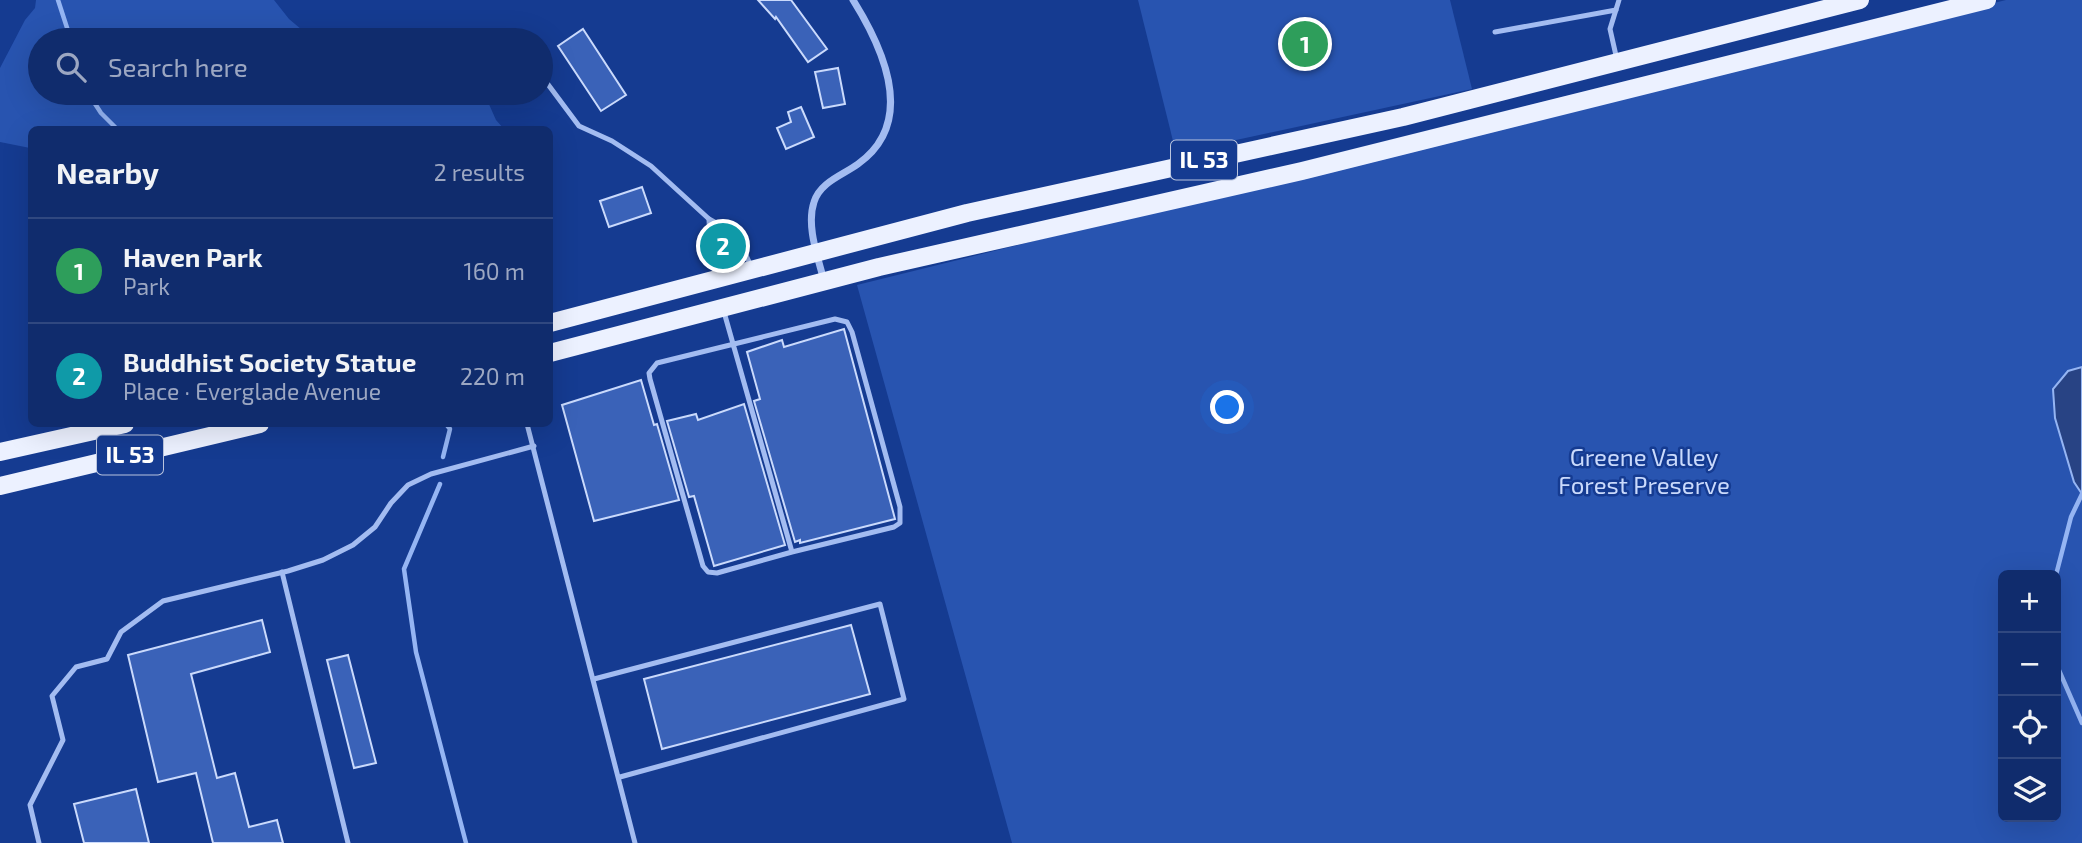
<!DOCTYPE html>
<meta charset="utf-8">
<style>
body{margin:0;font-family:"Exo 2",sans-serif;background:#1e3875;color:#f1f3f6}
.controls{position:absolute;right:21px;bottom:21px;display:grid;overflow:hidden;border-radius:10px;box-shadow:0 7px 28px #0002}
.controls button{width:63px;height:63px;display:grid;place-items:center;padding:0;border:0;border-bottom:2px solid #304880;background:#102c6d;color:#f1f3f6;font:35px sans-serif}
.you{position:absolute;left:1228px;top:408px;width:24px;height:24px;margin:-18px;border:5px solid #fff;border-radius:50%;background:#1a73e8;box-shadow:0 0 0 10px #1a73e833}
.badge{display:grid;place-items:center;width:46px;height:46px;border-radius:50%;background:#95b2f1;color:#fff;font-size:23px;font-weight:700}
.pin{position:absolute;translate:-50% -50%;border:4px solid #fff;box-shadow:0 2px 7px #0006}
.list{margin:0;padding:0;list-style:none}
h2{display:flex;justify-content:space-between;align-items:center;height:91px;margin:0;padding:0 28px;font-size:30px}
h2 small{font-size:23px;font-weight:400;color:#9ca7c2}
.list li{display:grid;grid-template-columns:46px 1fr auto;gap:21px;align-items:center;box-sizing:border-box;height:105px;padding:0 28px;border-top:2px solid #304880}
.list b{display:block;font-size:26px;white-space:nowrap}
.list p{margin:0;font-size:23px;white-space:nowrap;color:#9ca7c2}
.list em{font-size:23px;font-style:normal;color:#9ca7c2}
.icon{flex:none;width:38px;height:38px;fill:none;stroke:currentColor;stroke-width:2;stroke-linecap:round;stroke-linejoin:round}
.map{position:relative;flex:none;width:2082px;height:843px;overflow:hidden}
.search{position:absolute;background:#102c6d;box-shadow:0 7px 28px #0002;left:28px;top:28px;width:525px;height:77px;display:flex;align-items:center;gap:18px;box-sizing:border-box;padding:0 24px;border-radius:38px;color:#9ca7c2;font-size:26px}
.panel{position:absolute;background:#102c6d;box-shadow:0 7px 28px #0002;left:28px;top:126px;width:525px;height:301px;border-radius:10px}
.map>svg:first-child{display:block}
</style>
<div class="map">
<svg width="2082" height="843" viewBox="0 0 2082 843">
<rect width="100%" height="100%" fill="#153b91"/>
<!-- green -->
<g fill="#2854b0" fill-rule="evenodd">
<polygon points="36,0 274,0 289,19 314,40 40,40 40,93 356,93 374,98 380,93 484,93 496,120 504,129 32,130 31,157 30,148 0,142 0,68 25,20 35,8"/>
<polygon points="1138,0 1450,0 1472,89 1176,153"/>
<path d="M2006,0H2082V843H1012L857,285ZM2003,575H2056V817H2003Z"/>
</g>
<!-- water -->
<polygon fill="#284384" stroke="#95b5f3" stroke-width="2" points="2082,367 2082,494 2074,482 2055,418 2053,389 2068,371"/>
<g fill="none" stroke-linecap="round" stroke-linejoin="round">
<!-- stream -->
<g stroke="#95b5f3" stroke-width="4.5">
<polyline points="58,0 71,40"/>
<polyline points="88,93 101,113 118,130"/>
<polyline points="443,457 450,429 446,424"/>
<polyline points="440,484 404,569 416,652 466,843"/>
<polyline points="2056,575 2071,517 2082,494"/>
<polyline points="2056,658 2058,668 2082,723"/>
</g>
</g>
<!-- building -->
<g fill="#3a62b8" stroke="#cadafc" stroke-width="2">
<polygon points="758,0 791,0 827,49 808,62 776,17 775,19"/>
<polygon points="583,29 626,95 601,111 558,46"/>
<polygon points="838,68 845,104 823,108 815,72"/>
<polygon points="801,107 814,137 786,149 777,128 791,122 788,112"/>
<polygon points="642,187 651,213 609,227 600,201"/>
<polygon points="844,329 895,519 800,543 800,540 795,542 754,401 760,399 747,352 782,340 784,347"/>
<polygon points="641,380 654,425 657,424 679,500 594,521 562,405"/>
<polygon points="744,404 785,545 714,566 694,496 689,497 667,421 696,414 698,420"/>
<polygon points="262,620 270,652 191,674 217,778 235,773 249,827 277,820 283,843 213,843 196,773 158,782 128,655"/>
<polygon points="851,625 870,694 662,749 644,679"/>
<polygon points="348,655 376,763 354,768 327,660"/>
<polygon points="136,789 149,843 84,843 74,804"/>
</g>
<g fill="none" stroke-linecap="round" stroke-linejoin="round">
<!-- lane -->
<g stroke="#a3bcf1" stroke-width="5">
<polyline points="1495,32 1616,10"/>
<polyline points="1617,60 1610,29 1619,0"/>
<polyline points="541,75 579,126 612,141 651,166 709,219"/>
<polyline points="718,275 710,244 709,219 736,234 751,266"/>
<path d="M724,312C746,392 769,472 792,552L717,573L708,572L703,566L650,379L649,373L657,363L835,319L847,322L852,332L900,507V523L894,527L792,552"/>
<polyline points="527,424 635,843"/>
<polyline points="282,572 348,843"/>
<polyline points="594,679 880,604 904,699 620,777"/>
<polyline points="39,843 30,805 63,740 52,696 76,667 107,659 121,632 163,601 288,571 323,560 353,545 375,527 391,503 408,485 431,474 534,446"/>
</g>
<!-- street -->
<path stroke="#a3bcf1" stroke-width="7" d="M824,281C818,257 806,226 814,202C820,182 843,175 858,164C917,122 883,48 853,0"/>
<!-- primary -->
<g stroke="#ecf1ff" stroke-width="18">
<polyline points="550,323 967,213 1403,117 1860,0"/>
<polyline points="550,353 879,267 1302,171 1987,0"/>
<polyline points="0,452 125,424"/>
<polyline points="0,486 260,424"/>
</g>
</g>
<g text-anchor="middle" stroke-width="5" stroke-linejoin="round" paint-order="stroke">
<!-- shield labels -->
<g fill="#153b91" stroke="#b9c4de" stroke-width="2">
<rect x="1171" y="140.5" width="66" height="39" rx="5"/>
<rect x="97" y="435.5" width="66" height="39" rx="5"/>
</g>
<g font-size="23" font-weight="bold" fill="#fff">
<text x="1204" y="168">IL 53</text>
<text x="130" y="463">IL 53</text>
</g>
<!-- park labels -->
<g font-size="24" fill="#cadafc" stroke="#153b91">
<text x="1644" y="466">Greene Valley<tspan x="1644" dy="28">Forest Preserve</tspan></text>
</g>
</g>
</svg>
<div class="controls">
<button>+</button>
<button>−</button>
<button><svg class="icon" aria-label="locate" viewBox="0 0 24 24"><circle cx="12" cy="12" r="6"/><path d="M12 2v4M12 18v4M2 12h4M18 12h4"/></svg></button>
<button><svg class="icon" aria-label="layers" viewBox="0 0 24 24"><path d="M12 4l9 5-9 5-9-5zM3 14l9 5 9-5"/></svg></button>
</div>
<div class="you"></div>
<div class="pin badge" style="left:1305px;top:44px;background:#2e9e5b">1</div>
<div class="pin badge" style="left:723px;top:246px;background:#0f9aa8">2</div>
<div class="search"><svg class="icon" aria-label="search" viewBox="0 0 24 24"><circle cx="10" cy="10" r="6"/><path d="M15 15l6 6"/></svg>Search here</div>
<section class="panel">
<h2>Nearby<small>2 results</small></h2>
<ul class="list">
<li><span class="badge" style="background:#2e9e5b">1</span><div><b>Haven Park</b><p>Park</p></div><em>160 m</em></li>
<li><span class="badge" style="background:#0f9aa8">2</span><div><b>Buddhist Society Statue</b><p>Place · Everglade Avenue</p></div><em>220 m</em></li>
</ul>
</section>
</div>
